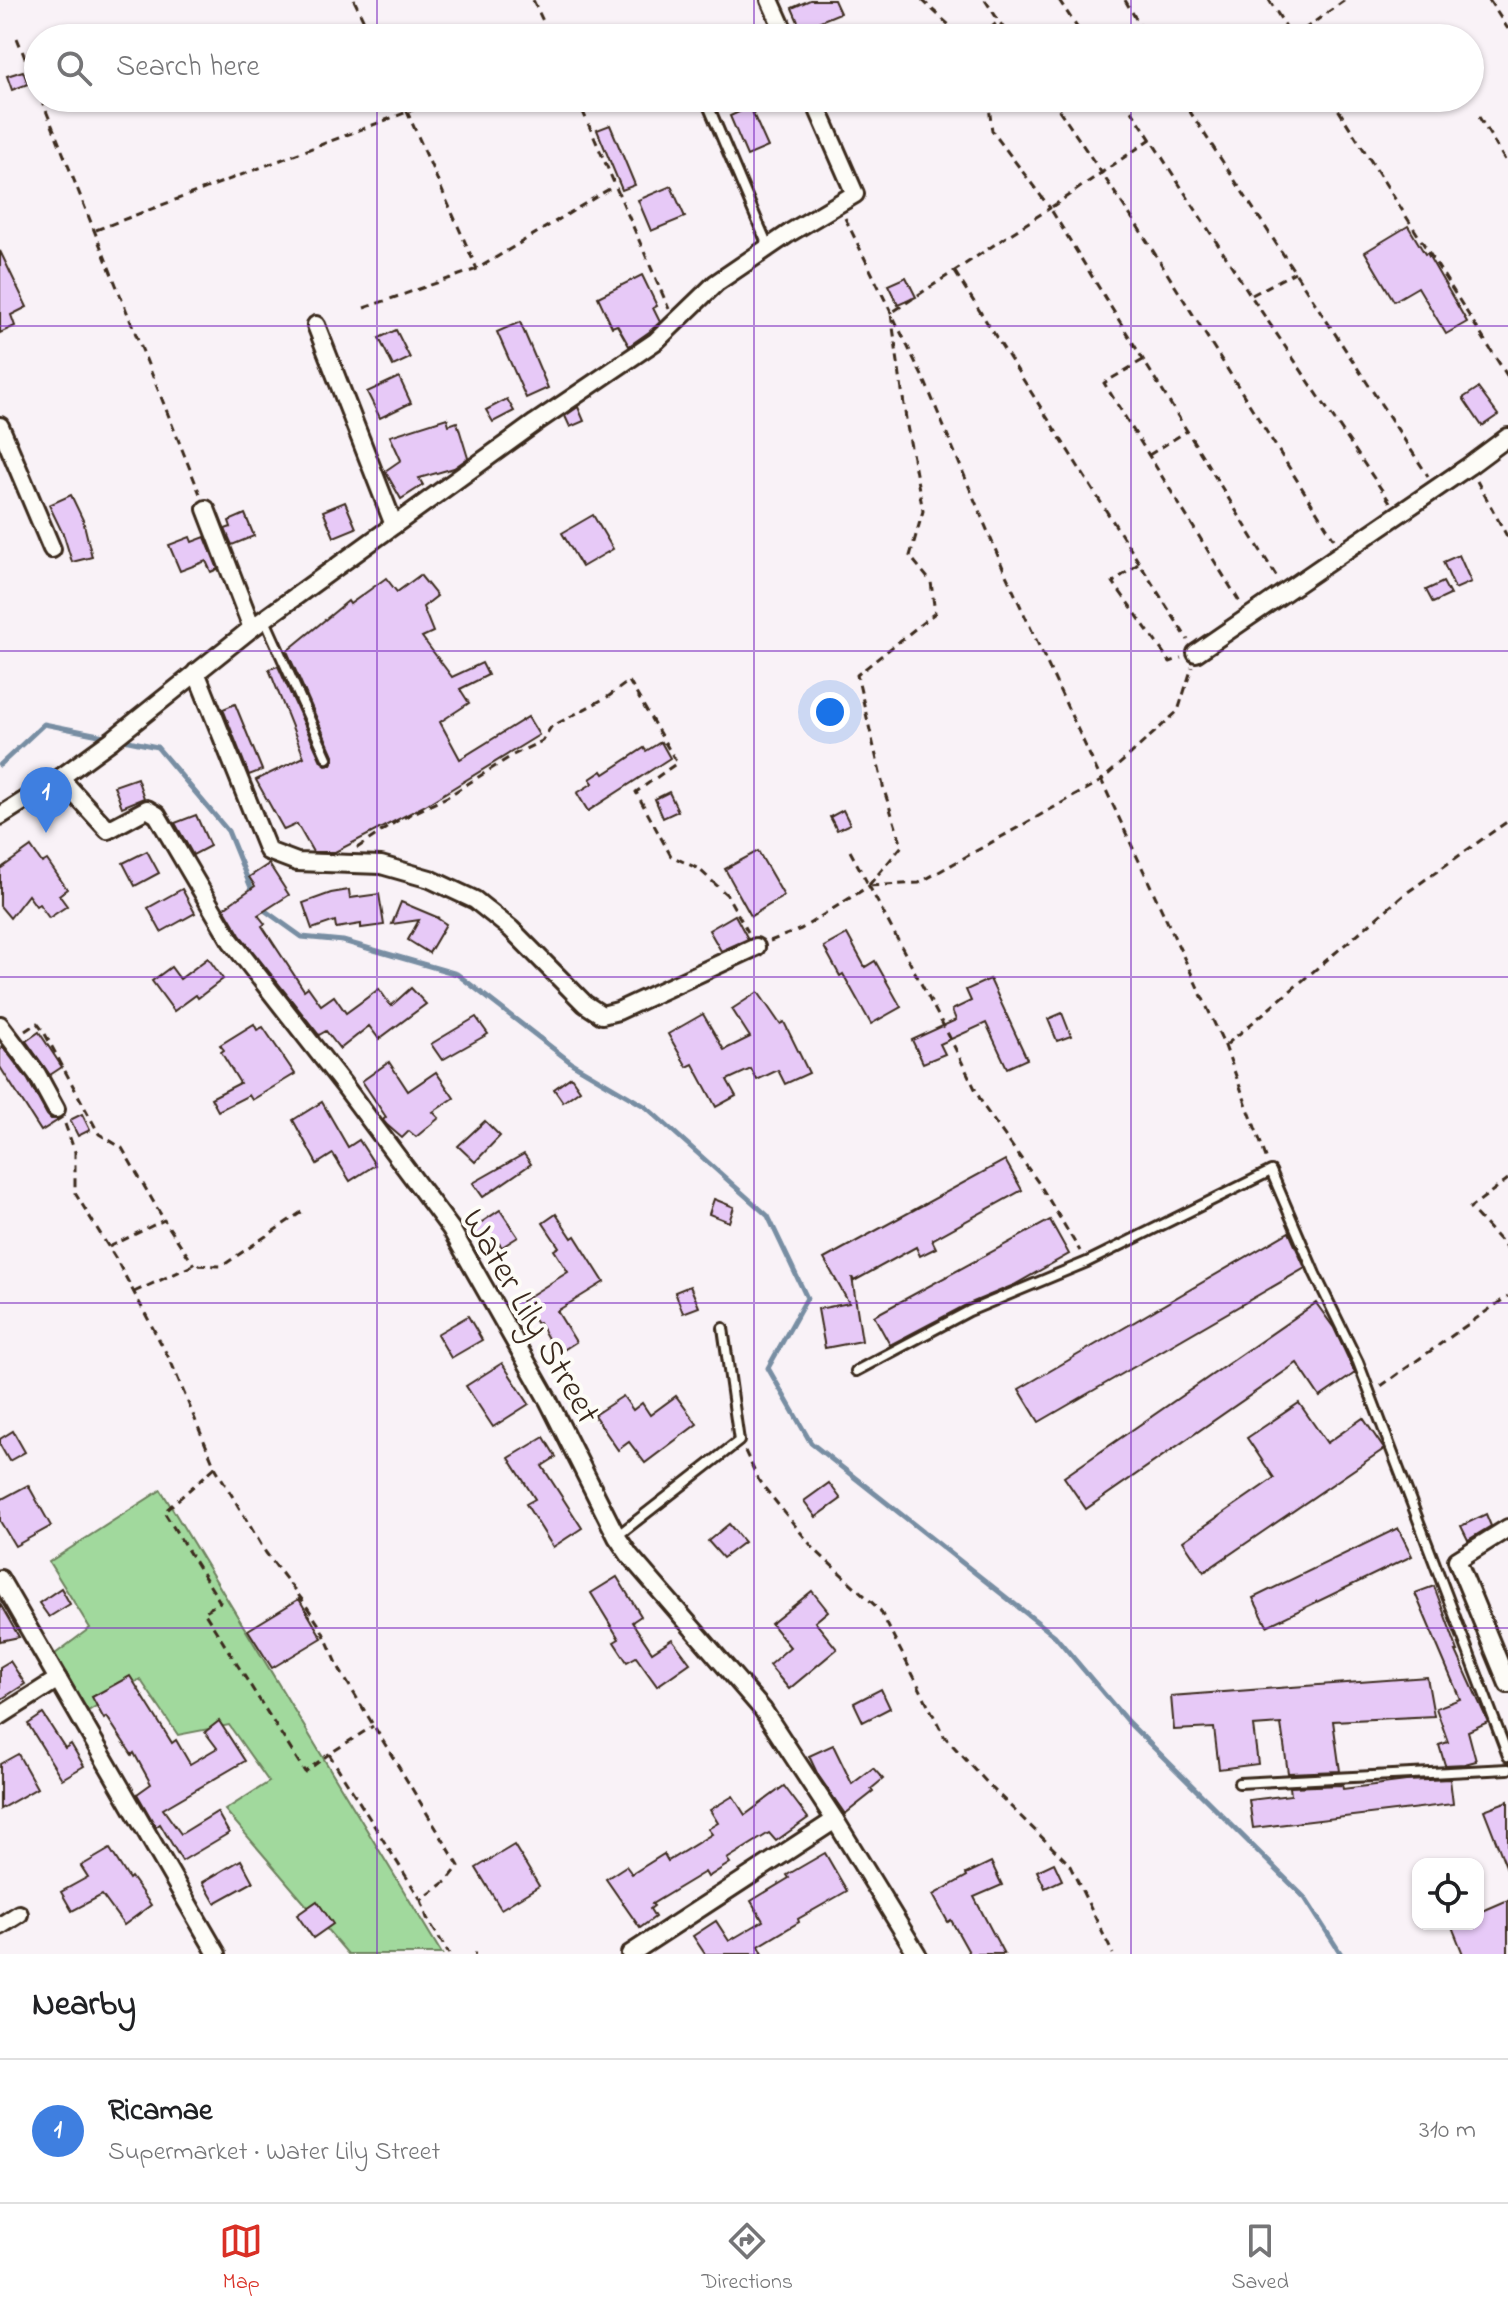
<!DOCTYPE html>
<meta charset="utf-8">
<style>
body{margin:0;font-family:"Indie Flower",sans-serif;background:#f2f2f2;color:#202124}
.controls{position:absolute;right:24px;bottom:24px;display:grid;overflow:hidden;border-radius:16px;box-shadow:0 2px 6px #0004}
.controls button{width:72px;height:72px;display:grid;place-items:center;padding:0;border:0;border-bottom:2px solid #e0e0e0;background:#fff;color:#202124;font:40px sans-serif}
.you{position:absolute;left:830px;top:712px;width:28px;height:28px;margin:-20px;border:6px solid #fff;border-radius:50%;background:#1a73e8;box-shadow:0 0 0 12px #1a73e833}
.badge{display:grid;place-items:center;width:52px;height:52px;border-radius:50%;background:#d93025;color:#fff;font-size:26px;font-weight:700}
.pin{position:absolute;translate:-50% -66px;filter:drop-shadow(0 2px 4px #0008)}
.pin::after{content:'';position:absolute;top:42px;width:28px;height:24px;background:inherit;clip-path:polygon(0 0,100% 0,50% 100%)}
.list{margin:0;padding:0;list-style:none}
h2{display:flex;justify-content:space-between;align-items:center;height:104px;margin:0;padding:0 32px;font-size:34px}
h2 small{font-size:26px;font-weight:400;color:#757577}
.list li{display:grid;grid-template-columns:52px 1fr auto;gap:24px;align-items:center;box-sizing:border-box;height:144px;padding:0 32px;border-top:2px solid #e0e0e0}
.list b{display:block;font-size:30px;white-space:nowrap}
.list p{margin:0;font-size:26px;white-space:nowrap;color:#757577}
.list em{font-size:26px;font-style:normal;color:#757577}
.icon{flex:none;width:44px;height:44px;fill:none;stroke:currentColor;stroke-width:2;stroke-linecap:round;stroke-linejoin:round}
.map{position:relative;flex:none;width:1508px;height:1954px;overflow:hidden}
.search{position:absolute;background:#fff;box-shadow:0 2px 6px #0004;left:24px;right:24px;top:24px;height:88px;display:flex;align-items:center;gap:20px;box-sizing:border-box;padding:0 28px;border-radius:44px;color:#757577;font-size:30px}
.sheet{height:248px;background:#fff}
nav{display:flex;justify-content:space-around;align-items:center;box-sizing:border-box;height:112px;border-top:2px solid #e0e0e0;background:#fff;font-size:22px;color:#757577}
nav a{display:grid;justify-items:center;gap:4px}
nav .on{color:#d93025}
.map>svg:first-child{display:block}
</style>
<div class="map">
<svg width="1508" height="1954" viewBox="0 0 1508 1954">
<rect width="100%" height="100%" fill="#f9f2f7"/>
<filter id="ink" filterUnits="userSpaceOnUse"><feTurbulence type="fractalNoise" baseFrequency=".0125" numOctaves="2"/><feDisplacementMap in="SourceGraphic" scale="16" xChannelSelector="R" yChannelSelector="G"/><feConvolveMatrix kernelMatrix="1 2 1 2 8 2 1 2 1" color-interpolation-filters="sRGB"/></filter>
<g filter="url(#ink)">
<!-- green -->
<polygon fill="#a1d99d" stroke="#6e825e" stroke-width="2" points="161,1490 442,1954 348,1954 225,1810 269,1782 229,1725 178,1735 140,1679 88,1711 55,1654 90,1628 49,1562"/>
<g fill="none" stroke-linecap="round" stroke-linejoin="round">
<!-- stream -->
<g stroke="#788ea3" stroke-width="5">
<polyline points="119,739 157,747 228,831 254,895"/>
<polyline points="0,765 44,724 109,737"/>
<polyline points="260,907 302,937 343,941 457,974 573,1064 646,1107 768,1216 807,1298 768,1368 811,1443 1055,1636 1127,1721 1305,1898 1341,1954"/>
</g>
</g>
<!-- building -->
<g fill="#e7c9f7" stroke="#3b2a1e" stroke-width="2">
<polygon points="810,0 834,0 840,13 801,29 792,8"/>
<polygon points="23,71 28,84 12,90 7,76"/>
<polygon points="750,107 768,147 747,156 730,116"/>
<polygon points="610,125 635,185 622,190 597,130"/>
<polygon points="671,186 685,217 651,231 638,200"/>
<polygon points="1408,226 1425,254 1427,253 1467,322 1446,334 1418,287 1394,301 1365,252"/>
<polygon points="0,251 27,307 11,315 15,326 0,333"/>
<polygon points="642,275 657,306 653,308 660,322 649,332 629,346 617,325 612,327 598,297"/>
<polygon points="906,277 916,297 898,305 888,285"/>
<polygon points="520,322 548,388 526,398 497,332"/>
<polygon points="396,330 410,358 393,366 379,338"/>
<polygon points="399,377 411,403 380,418 367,392"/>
<polygon points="1478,388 1498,415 1482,426 1463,398"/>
<polygon points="507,399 514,411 493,422 486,410"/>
<polygon points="578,407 584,421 570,427 565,416"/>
<polygon points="447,418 449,425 457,422 468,458 454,468 419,478 423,485 401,499 385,471 401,460 390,436"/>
<polygon points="71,495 83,520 92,557 72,562 64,536 49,505"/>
<polygon points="345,502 356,528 334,537 323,511"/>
<polygon points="245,514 254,536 232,545 225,529 231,527 229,521"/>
<polygon points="593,515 613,549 582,567 562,533"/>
<polygon points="190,537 192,542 205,537 218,569 211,572 206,561 180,571 169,545"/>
<polygon points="1459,555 1471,582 1455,589 1443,562"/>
<polygon points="420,575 437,596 423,607 433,632 422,637 452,677 482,663 488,675 460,689 469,703 440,722 460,759 528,717 539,735 424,806 335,852 313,852 297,824 284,830 256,780 304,757 269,669 278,666 321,761 326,765 331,764 334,759 333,755 287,651 348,601 350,604 386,578 397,592"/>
<polygon points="1443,582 1450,595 1433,603 1426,590"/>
<polygon points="235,704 262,770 249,775 223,709"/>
<polygon points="661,742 670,758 588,811 577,793 593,783 590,779 602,771 604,774 644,748 646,751"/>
<polygon points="137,778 144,798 122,807 114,786"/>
<polygon points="669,792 678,811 663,818 655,799"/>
<polygon points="843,810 850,824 837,830 830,817"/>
<polygon points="196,815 210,846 193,855 175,823"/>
<polygon points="31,847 42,863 47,860 67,889 59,895 67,906 49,918 39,904 36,906 28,895 10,918 0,906 0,869"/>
<polygon points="147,851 159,873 135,886 123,863"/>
<polygon points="758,851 784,896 751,916 725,869"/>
<polygon points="269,864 289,895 258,915 265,924 262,926 304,990 308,987 321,1005 334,996 346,1013 379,989 391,1006 411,988 426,1004 379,1039 369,1026 340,1049 326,1031 319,1035 240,935 224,908 255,886 249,877"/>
<polygon points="182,889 195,913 161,932 148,908"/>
<polygon points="349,890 350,898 379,894 384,925 361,928 361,924 336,928 335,921 312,929 303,903 331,893"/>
<polygon points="401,902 439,918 437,918 446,924 429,953 408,940 419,920 392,924"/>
<polygon points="735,915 748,939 721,951 709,930"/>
<polygon points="847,934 865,967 875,961 901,1007 871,1024 843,974 840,976 824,947"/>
<polygon points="208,958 223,979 198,998 196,995 174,1011 152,981 171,967 180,979"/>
<polygon points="990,979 1027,1059 1007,1068 986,1023 940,1044 945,1054 923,1063 912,1040 956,1020 952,1010 971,1001 966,990"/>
<polygon points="758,992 780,1024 784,1022 809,1073 785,1084 778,1070 757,1080 751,1069 727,1080 736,1096 716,1107 693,1064 687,1067 668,1034 703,1014 724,1050 750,1037 732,1009"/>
<polygon points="1062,1013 1071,1036 1057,1041 1048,1019"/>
<polygon points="476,1017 488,1034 442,1060 431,1044"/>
<polygon points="254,1024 257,1030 263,1027 295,1074 252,1100 249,1095 218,1111 211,1098 240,1083 221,1052 224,1050 220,1045"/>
<polygon points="39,1032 62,1067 50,1075 26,1041"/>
<polygon points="3,1047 28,1080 47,1115 51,1119 60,1119 41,1131 0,1067 0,1050"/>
<polygon points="389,1062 408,1091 436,1072 454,1098 433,1112 439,1118 416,1137 409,1131 402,1138 387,1125 383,1120 386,1117 362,1081"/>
<polygon points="571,1077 580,1090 563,1102 554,1089"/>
<polygon points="322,1102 348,1147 359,1140 375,1165 350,1181 333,1154 317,1164 293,1120"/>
<polygon points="82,1114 90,1130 78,1136 70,1120"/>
<polygon points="485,1121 500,1136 475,1162 458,1146"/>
<polygon points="524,1154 531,1164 483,1197 473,1183"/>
<polygon points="1005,1160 1022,1190 932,1240 936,1248 920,1256 916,1247 854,1281 852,1277 862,1341 825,1348 818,1309 849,1303 824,1259"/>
<polygon points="714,1199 734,1207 729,1222 709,1214"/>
<polygon points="500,1210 518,1237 502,1247 498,1242 485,1251 470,1230"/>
<polygon points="556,1214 572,1238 575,1236 604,1282 557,1311 576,1342 557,1354 539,1323 537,1324 522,1301 568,1272 554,1250 559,1247 543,1223"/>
<polygon points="1050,1220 1069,1254 1014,1285 966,1305 890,1345 874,1316"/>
<polygon points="1289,1232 1305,1268 1039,1422 1019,1389"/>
<polygon points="690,1286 699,1307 683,1313 675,1292"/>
<polygon points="1316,1303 1334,1328 1355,1373 1320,1397 1297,1363 1086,1509 1064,1477"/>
<polygon points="468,1316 482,1340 451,1358 437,1334"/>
<polygon points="502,1363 529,1404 493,1427 466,1386"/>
<polygon points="623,1396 633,1410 642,1403 650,1415 676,1396 697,1424 645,1463 629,1442 618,1450 594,1415"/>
<polygon points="1299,1403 1327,1443 1363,1418 1384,1449 1204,1572 1183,1541 1274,1478 1247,1438"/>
<polygon points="13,1431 25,1452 9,1461 0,1445 0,1439"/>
<polygon points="544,1437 556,1457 542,1466 582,1528 553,1547 526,1504 535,1499 509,1458"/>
<polygon points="829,1483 841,1499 816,1517 804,1501"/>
<polygon points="28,1485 51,1526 15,1546 0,1521 0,1500"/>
<polygon points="1486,1514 1491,1526 1468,1540 1461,1526"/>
<polygon points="729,1524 744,1542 723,1558 708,1541"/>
<polygon points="1398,1528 1412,1556 1267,1626 1253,1598"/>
<polygon points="617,1577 641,1616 632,1622 652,1652 672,1639 690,1663 657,1686 636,1657 627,1662 614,1642 619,1639 591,1593"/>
<polygon points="1434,1586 1458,1651 1456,1651 1488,1722 1468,1731 1476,1761 1465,1764 1445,1765 1439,1745 1448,1742 1436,1708 1460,1699 1415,1593"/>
<polygon points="61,1588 70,1604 49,1617 39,1603"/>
<polygon points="812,1591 828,1611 815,1622 837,1649 789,1689 769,1665 790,1647 771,1624"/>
<polygon points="299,1599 322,1638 272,1668 248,1630"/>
<polygon points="0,1604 19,1637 0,1641"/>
<polygon points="10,1661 25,1684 0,1700 0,1667"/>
<polygon points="130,1676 172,1743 176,1740 190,1764 217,1748 205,1732 219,1721 245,1761 163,1809 181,1834 217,1812 229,1833 182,1861 160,1824 156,1827 137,1794 151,1784 134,1753 132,1755 107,1717 104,1719 92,1697"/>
<polygon points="1427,1677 1434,1716 1333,1721 1340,1771 1288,1773 1281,1724 1253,1726 1258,1764 1219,1769 1214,1728 1174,1730 1171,1696"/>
<polygon points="881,1689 890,1708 863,1722 854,1703"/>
<polygon points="43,1714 65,1748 71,1744 84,1766 62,1779 28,1724"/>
<polygon points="833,1745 852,1784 873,1768 883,1779 871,1789 873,1792 845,1814 818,1775 809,1756"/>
<polygon points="18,1754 37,1788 0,1809 0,1764"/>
<polygon points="1450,1779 1453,1804 1253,1828 1249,1800 1291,1795 1290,1787 1342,1785 1343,1789 1406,1781"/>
<polygon points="784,1786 808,1818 776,1841 769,1833 727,1859 730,1863 708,1877 705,1872 652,1904 654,1906 650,1909 655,1917 640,1928 606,1879 626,1866 632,1874 664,1854 668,1861 712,1834 708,1829 718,1823 710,1810 733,1796 745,1815"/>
<polygon points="1508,1801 1508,1869 1507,1869 1484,1810"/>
<polygon points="514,1845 539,1886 501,1909 476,1868"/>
<polygon points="110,1849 129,1879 131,1877 151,1905 124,1925 102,1895 72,1911 61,1892 88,1877 81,1866"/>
<polygon points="825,1853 847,1891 798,1919 799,1922 759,1946 763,1954 705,1954 693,1936 716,1921 729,1941 763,1921 751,1901 789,1878 787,1875"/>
<polygon points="241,1860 253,1882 215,1903 203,1882"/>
<polygon points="991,1862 1002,1885 974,1897 1004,1954 970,1954 951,1920 948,1922 933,1895 967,1876 966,1874"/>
<polygon points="1054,1863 1062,1880 1045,1888 1037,1871"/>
<polygon points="1508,1900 1508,1954 1463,1954 1451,1924 1478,1924 1478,1913"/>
<polygon points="317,1901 333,1924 313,1938 297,1915"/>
</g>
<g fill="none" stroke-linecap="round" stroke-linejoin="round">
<!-- service casing -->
<g stroke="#3b2a1e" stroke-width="14">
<g id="service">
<polyline points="705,98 768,246"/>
<polyline points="265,620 327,758"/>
<polyline points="856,1371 969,1311 1087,1262 1271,1171 1315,1274 1358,1362 1508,1756"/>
<polyline points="617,1536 739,1441 723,1328"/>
<polyline points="1239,1783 1508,1769"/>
</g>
</g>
<!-- minor casing -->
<g stroke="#3b2a1e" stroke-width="22">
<g id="minor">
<polyline points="770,0 787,38"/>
<polyline points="316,325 394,525"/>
<polyline points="0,426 52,549"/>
<polyline points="206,509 252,628"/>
<polyline points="1196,653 1469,466 1508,437"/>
<polyline points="196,672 268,851 297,862 381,865 430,879 475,900 511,929 585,1004 602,1015 618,1011 756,947"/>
<polyline points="60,778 108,830 147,809 157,815 231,941 343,1084 451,1229 548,1400 617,1537 630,1556 763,1710 835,1820 917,1954"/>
<polyline points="0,816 60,778 112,740 252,628 535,423 656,341 716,283 791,232 855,194 813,98"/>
<polyline points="0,1025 37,1074 56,1109"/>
<polyline points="1508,1528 1457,1560 1508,1684"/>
<polyline points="0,1579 217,1954"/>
<polyline points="0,1716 58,1679"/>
<polyline points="0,1926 19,1914"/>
<polyline points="630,1954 835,1820"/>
</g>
</g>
<!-- path -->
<g stroke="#3b2a1e" stroke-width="3" stroke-dasharray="8 6" stroke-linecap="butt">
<polyline points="354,0 372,38"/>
<polyline points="533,0 551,38"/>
<polyline points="922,0 963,38"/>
<polyline points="985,0 1010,38"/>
<polyline points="1059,0 1084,38"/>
<polyline points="1125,0 1147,38"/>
<polyline points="1269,0 1293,38"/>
<polyline points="1489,0 1508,29"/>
<polyline points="17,38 38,90"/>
<polyline points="979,38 999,21"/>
<polyline points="1292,38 1345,0"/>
<polyline points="41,98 200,494"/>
<polyline points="401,98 477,269"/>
<polyline points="577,98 669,309"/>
<polyline points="1051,98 1138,227 1334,539"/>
<polyline points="1124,98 1251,296 1390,502"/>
<polyline points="1181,98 1428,476"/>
<polyline points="1331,98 1508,377"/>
<polyline points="1189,111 1207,98"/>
<polyline points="1479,117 1508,165"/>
<polyline points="1151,139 1050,208 1278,579"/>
<polyline points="845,218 926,384 1006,575 1225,1046 1267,1160"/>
<polyline points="96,230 444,98"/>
<polyline points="955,272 1188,640"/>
<polyline points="1252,295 1295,272"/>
<polyline points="364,308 477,269 614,186"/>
<polyline points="1143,360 1104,383 1241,604"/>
<polyline points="1149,455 1187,431"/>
<polyline points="1477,481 1508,538"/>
<polyline points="1138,564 1113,582 1170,662 1181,658"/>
<polyline points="357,848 397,821 447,797 513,755 542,741 551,727 609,696 629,681 677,763 636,792 671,856 699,869 727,895 748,932"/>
<polyline points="850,851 869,886 919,883 1101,781 1178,711 1192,667"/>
<polyline points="869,885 902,846 884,790 857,675 935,613 931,582 910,556 923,511 907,426 891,313 1050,208 992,131 988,98"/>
<polyline points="770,941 801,929 869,886 949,1036 984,1107 1040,1185 1080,1251"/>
<polyline points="25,1031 37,1023 44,1032 99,1134 122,1148 164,1220"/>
<polyline points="1226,1045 1405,894 1508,821"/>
<polyline points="65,1124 75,1152 75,1193 116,1259 171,1362 215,1467 266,1553 303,1601 321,1628 341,1672 459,1866 447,1881 421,1900 329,1754 373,1726"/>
<polyline points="1508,1179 1470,1208 1508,1249"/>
<polyline points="109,1247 164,1220 194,1265"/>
<polyline points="134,1292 194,1265 222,1266 306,1209"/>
<polyline points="1381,1386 1508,1296"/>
<polyline points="745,1451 759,1481 814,1549 880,1610 944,1736 992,1788 1069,1864 1113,1954"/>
<polyline points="215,1467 164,1512 220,1602 204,1612 305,1772 329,1754"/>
<polyline points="421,1900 427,1918 449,1954"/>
<polyline points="474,1954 476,1954"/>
</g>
<!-- service -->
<use href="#service" stroke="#fdfcf7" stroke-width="8"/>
<!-- minor -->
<use href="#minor" stroke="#fdfcf7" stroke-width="16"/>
</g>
</g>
<!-- grid -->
<path fill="none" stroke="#7b2cbf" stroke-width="2" stroke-opacity="0.55" d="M377,0V38M754,0V38M1131,0V38M377,98V1954M754,98V1954M1131,98V1954M0,326H1508M0,651H1508M0,977H1508M0,1303H1508M0,1628H1508"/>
<g text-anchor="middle" stroke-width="8" stroke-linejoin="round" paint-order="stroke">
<!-- street labels -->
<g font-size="36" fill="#3b2a1e" stroke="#fdfcf7">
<text transform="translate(533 1315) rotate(60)" y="13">Water Lily Street</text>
</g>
</g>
</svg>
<div class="controls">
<button><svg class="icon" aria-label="locate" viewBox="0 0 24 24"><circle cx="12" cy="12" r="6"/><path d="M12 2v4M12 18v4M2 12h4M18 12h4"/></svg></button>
</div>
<div class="you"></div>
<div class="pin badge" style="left:46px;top:833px;background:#3f7fe0">1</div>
<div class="search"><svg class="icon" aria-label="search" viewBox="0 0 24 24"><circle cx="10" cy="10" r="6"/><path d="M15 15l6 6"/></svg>Search here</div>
</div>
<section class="sheet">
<h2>Nearby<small></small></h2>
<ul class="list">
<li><span class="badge" style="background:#3f7fe0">1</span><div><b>Ricamae</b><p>Supermarket · Water Lily Street</p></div><em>310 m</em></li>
</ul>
</section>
<nav>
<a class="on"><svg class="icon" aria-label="map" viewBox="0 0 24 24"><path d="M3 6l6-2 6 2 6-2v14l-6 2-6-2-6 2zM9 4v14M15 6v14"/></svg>Map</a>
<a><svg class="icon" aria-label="directions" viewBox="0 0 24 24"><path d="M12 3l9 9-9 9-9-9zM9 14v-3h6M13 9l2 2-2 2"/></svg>Directions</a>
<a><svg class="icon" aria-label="saved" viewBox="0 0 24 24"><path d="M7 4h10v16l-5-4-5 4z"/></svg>Saved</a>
</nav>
